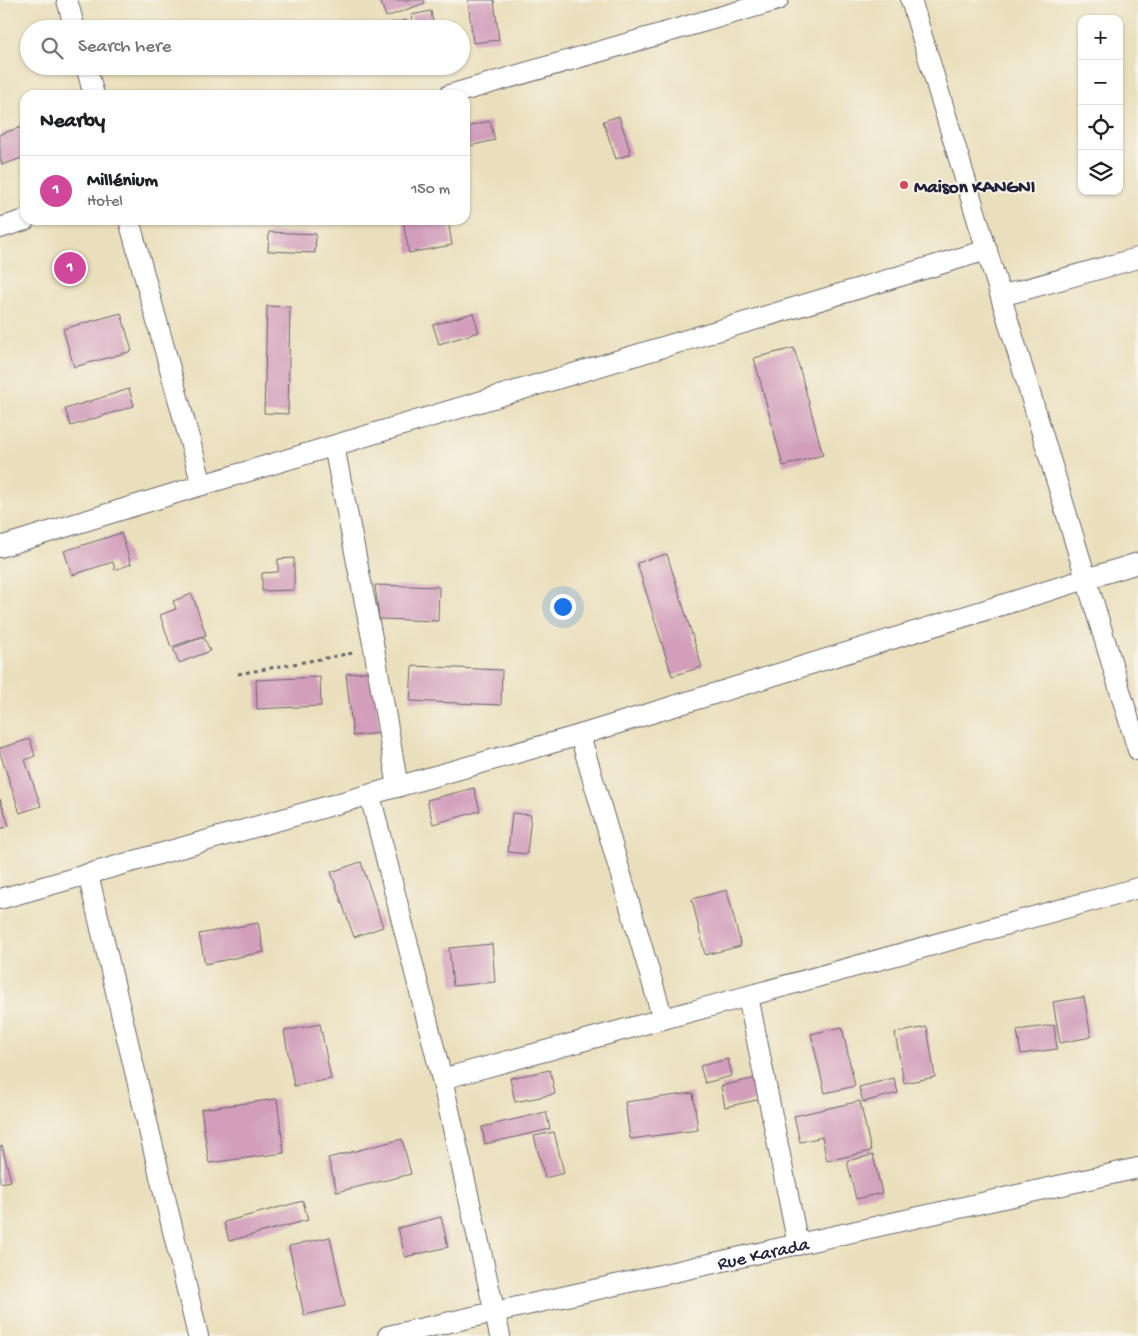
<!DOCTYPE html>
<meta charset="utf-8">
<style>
body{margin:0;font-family:"Gochi Hand",sans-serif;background:#f6f6f6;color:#202124}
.controls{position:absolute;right:15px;top:15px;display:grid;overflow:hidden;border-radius:10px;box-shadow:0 1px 4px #0004}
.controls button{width:45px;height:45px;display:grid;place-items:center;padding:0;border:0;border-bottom:1px solid #e0e0e0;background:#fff;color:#202124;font:25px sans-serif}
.you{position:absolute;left:562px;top:606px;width:18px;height:18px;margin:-12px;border:4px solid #fff;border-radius:50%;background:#1a73e8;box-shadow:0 0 0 8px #1a73e833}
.badge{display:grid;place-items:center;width:32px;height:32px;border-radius:50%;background:#d1495b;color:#fff;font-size:16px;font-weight:700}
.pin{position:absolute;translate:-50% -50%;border:2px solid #fff;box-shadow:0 1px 5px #0006}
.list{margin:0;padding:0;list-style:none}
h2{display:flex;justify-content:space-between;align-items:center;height:65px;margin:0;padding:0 20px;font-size:21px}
h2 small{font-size:16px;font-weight:400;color:#757577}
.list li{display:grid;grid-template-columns:32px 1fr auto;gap:15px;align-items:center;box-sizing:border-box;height:70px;padding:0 20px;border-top:1px solid #e0e0e0}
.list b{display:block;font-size:19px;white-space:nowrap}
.list p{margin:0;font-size:16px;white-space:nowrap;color:#757577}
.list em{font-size:16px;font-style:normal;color:#757577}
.icon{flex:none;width:28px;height:28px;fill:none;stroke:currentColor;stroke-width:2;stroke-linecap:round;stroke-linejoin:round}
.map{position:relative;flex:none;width:1138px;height:1336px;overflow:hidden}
.search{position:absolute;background:#fff;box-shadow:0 1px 4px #0004;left:20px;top:20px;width:450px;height:55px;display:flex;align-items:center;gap:12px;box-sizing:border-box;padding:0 18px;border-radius:28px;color:#757577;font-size:19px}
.panel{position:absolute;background:#fff;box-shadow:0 1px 4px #0004;left:20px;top:90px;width:450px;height:135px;border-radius:15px}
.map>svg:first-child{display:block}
</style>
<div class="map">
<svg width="1138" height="1336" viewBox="0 0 1138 1336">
<rect width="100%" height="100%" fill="#f7f3e8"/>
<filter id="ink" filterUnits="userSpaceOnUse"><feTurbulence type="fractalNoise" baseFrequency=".02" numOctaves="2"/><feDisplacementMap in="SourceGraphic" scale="10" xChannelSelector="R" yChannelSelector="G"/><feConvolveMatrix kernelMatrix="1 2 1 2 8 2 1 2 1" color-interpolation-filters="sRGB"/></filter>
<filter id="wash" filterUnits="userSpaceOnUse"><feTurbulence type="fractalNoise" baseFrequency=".0096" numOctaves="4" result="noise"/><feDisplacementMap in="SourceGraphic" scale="20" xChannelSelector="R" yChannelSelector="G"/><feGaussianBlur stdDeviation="1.12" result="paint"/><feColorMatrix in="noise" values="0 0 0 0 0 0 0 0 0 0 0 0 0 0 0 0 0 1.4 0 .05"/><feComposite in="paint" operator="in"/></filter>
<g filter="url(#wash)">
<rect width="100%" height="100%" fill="#eadfbc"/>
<g id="blocks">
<!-- building -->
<g fill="#d29ebb">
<polygon points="380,0 424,0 425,3 386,17"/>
<polygon points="468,0 494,0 499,40 473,43"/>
<polygon points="431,11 434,29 414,29 411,15"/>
<polygon points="406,20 408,29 390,29 389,24"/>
<polygon points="619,116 631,154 616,159 603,121"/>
<polygon points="490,121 495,140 465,147 465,127"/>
<polygon points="25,126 25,157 2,165 0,157 0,134"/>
<polygon points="411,220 448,220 452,245 409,253 403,221"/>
<polygon points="269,232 316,234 315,253 268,251"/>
<polygon points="267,306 290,307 288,414 264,413"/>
<polygon points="121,313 132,351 74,367 63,329"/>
<polygon points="473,313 479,332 439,344 433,325"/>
<polygon points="794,348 823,455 783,466 754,358"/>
<polygon points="129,389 134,406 71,426 65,409"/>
<polygon points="121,533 131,564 115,570 113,562 72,575 64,551"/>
<polygon points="667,554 702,667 672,676 637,563"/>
<polygon points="294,558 294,590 262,591 262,573 278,572 278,559"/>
<polygon points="375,585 439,587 438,621 379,619"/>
<polygon points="192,594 206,635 171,647 160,615 176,609 173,601"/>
<polygon points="204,637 210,651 179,663 173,648"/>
<polygon points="412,666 502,670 501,705 410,701"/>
<polygon points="373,671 380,733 353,736 346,674"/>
<polygon points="320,677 321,706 257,709 256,680"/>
<polygon points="30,739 35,756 25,760 41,806 20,813 0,753 0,748"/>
<polygon points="474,788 480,811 433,824 427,800"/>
<polygon points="0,799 9,826 0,829"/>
<polygon points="512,813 531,815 527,854 508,852"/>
<polygon points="361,862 383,927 354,937 331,872"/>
<polygon points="727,890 741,946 705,955 692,899"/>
<polygon points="258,923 264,952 205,964 199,934"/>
<polygon points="492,944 495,982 453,986 449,948"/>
<polygon points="1084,997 1091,1037 1060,1043 1053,1002"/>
<polygon points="320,1024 331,1079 294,1086 284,1031"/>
<polygon points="1054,1025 1057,1049 1021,1054 1017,1030"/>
<polygon points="842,1027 855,1086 825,1093 811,1034"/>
<polygon points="927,1027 935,1077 904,1083 895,1033"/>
<polygon points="728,1059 732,1076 705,1083 700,1066"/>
<polygon points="550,1070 555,1094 515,1102 510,1078"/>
<polygon points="756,1078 761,1099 725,1107 721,1086"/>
<polygon points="894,1078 898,1093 863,1102 859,1087"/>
<polygon points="693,1093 698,1130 630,1139 625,1102"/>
<polygon points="277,1099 284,1153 209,1163 201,1109"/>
<polygon points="860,1101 871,1151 827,1161 822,1137 800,1142 794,1116"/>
<polygon points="546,1112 550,1129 485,1144 482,1127"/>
<polygon points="554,1132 564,1173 545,1178 534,1136"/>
<polygon points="402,1139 411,1174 337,1192 328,1158"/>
<polygon points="2,1146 11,1181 0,1183 0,1147"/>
<polygon points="873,1155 882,1193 856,1199 847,1161"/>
<polygon points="303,1201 308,1220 229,1241 224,1222"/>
<polygon points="441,1217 448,1247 405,1257 398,1228"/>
<polygon points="330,1237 345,1306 304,1315 289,1246"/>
</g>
</g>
</g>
<g filter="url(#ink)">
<use href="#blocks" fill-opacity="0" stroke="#686468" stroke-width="1"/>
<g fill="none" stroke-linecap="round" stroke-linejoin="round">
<!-- street casing -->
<g stroke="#686468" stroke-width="22">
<g id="street">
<polyline points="67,0 75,29"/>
<polyline points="911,0 1138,750"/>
<polyline points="86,66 94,95"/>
<polyline points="449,95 778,0"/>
<polyline points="129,220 202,485"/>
<polyline points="0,228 25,220"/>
<polyline points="1001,296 1138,258"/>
<polyline points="334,446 374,648 398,787"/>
<polyline points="0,547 202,485 987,250"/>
<polyline points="580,735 663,1019"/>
<polyline points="370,795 442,1079 500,1336"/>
<polyline points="88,874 198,1336"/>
<polyline points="0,899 580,735 1138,563"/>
<polyline points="748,996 798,1245"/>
<polyline points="442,1079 748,996 1138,888"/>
<path id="s1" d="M388,1336L1138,1168"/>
</g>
</g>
<!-- path -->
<polyline stroke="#686468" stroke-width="3" stroke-dasharray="4 4" stroke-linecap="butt" points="238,674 353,653"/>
<!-- street -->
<use href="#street" stroke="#fff" stroke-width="20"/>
</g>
</g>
<!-- markers -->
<circle fill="#d1495b" stroke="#f7f3e8" stroke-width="2" cx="904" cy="185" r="5"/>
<g text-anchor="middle" stroke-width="4" stroke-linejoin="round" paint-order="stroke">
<!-- poi labels -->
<g font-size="19" font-weight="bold" fill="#22223b" stroke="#f7f3e8" text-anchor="start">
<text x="914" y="192">Maison KANGNI</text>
</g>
<!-- street labels -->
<g font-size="19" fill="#22223b" stroke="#f7f3e8">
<text dy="7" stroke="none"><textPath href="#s1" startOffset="384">Rue Karada</textPath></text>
</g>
</g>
</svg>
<div class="controls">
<button>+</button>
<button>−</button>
<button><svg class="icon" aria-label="locate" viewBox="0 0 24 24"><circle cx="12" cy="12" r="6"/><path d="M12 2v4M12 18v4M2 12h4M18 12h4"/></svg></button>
<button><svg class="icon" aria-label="layers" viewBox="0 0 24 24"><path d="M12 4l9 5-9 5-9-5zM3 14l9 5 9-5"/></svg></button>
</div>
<div class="you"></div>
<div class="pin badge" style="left:70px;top:268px;background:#d1479c">1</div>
<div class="search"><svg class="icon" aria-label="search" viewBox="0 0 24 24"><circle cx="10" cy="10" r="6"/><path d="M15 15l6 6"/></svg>Search here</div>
<section class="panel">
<h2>Nearby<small></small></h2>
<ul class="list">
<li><span class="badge" style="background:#d1479c">1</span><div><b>Millénium</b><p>Hotel</p></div><em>150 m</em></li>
</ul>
</section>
</div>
